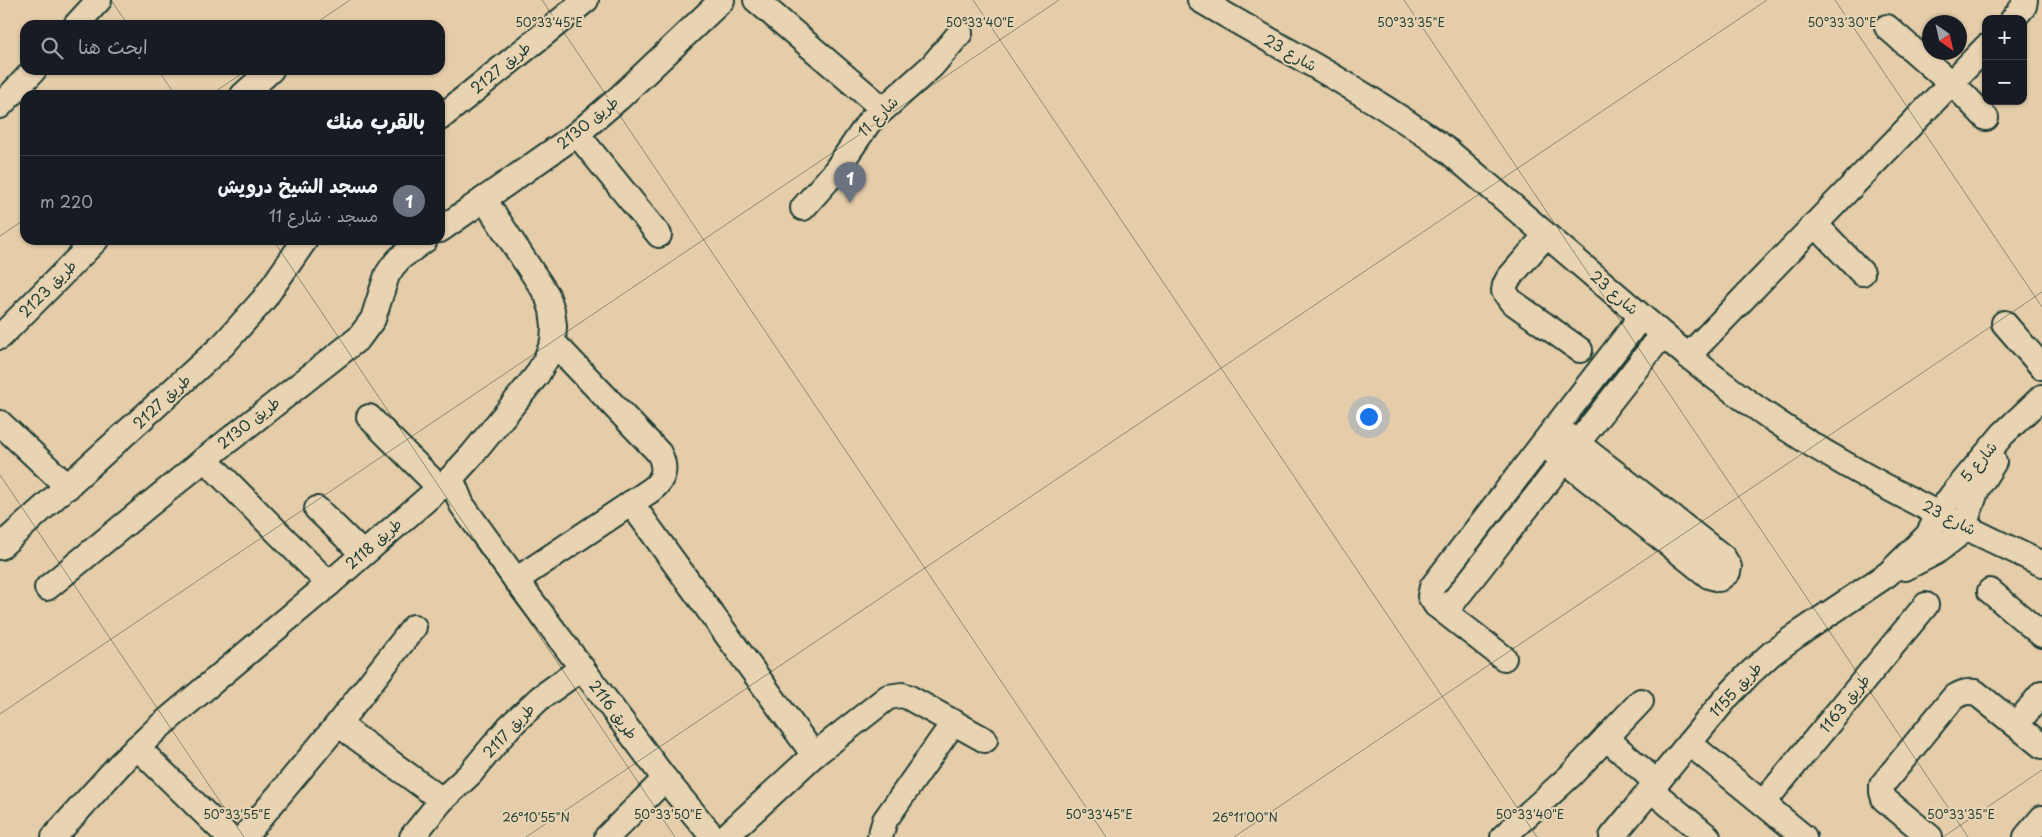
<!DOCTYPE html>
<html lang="ar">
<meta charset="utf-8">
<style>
body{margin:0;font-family:"Playpen Sans","Playpen Sans Arabic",sans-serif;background:#20242c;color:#f1f3f6;direction:rtl}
.controls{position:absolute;right:15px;top:15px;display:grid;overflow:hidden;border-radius:10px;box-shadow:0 1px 4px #0004}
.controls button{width:45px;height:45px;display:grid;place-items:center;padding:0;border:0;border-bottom:1px solid #363941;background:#171b24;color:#f1f3f6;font:25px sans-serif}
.compass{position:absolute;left:1922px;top:15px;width:45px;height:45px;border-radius:50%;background:#171b24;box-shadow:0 1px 4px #0004;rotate:146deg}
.you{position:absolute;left:1368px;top:416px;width:18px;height:18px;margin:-12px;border:4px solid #fff;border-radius:50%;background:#1a73e8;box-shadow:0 0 0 8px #1a73e833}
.badge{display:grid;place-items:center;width:32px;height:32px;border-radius:50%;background:#d1495b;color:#fff;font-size:16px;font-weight:700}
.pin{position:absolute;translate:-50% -41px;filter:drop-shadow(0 1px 2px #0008)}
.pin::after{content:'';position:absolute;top:26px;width:18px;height:15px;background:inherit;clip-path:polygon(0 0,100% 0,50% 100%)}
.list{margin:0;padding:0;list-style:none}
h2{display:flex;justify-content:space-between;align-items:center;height:65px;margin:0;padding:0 20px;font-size:21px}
h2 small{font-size:16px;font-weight:400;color:#9ea1a6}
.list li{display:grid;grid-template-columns:32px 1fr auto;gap:15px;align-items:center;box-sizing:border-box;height:90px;padding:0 20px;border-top:1px solid #363941}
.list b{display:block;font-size:19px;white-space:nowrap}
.list p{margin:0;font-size:16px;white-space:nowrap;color:#9ea1a6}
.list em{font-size:16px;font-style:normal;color:#9ea1a6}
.icon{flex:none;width:28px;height:28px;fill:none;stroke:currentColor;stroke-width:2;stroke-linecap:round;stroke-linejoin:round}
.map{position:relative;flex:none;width:2042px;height:837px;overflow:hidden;direction:ltr}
.search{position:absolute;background:#171b24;box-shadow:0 1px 4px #0004;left:20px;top:20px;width:425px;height:55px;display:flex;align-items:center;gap:12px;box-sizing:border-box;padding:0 18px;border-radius:15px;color:#9ea1a6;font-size:19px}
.panel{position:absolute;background:#171b24;box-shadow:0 1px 4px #0004;left:20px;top:90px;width:425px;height:155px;border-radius:15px;direction:rtl}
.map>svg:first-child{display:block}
</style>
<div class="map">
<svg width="2042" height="837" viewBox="0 0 2042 837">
<rect width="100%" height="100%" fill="#e5cdaa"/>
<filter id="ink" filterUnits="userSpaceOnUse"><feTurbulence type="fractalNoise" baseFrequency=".02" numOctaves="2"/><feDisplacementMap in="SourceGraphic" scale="10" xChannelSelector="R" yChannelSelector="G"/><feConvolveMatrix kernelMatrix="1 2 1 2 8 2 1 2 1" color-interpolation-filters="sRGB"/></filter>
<g filter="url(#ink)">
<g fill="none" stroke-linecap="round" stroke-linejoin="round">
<!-- minor casing -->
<g stroke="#1f3d34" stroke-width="28">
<g id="minor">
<polyline points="756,0 883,109"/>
<path d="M1200,0C1283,49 1369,93 1447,150L1688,356C1737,396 1790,433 1845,464C1909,501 1976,532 2042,564"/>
<polyline points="2013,19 2024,6 2025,0"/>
<polyline points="76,25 99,0"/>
<polyline points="1887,27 1964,95 1986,118"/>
<polyline points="243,95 271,70"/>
<polyline points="0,106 34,70"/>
<polyline points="440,118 586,0"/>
<polyline points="577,134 659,235"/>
<polyline points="803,208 834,173 869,122 932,66 960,33"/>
<polyline points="1815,224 1862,273"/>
<polyline points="440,230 577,134 619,98 722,0"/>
<polyline points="1546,235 1508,279 1505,285 1504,291 1511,301 1580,350"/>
<polyline points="1641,317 1432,587 1430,596 1436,605 1445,606 1454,601 1662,335"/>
<polyline points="2004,323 2042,367"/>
<polyline points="0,337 96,240"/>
<polyline points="1688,356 1986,47"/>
<polyline points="369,417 440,488"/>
<polyline points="0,423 68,487"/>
<polyline points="1552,451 1709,576 1719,579 1728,572 1729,567 1723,557 1564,433"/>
<polyline points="205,459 329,584"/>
<polyline points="451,478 462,505 516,580 665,779 713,837"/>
<polyline points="631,503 814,755"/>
<polyline points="317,509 363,554"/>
<polyline points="0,547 223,345 264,299 305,240"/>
<polyline points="1905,568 1936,552 1958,535 1964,526 1977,489 1994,462"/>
<path d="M516,580L651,490C664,480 667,468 659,453L553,342"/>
<polyline points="47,588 205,459 359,338 373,319 387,275 393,266 400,258 425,240"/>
<polyline points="1990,591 2042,635"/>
<polyline points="1436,605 1504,658"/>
<polyline points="338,724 442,800"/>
<polyline points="2016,725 2042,693"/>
<polyline points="1606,738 1656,782"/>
<polyline points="1689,743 1804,837"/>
<polyline points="137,747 229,837"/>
<polyline points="1650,789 1708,837"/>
<polyline points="1763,803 1926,605"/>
<polyline points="54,837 120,764 159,727 329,584 451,478 472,455 537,375 546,359 553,342 554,326 552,310 547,295 538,281 484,199"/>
<polyline points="244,837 338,724 414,627"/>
<polyline points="412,837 442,800 470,774 509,727 540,698 582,668"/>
<polyline points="607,837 665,779"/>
<polyline points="725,837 814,755 888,697 902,695 908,697 985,740"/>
<polyline points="880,837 885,820 954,722"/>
<polyline points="1503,837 1571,775 1641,701"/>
<polyline points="1612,837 1727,697 1749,674 1772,653 1797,635 1888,574 1928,535 1939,513 1952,495 2003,434 2042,397"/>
<path d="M1930,837L1884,799L1882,792V785L1953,698C1961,693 1966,691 1975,692L2042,746"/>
<polyline points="2026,837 2042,818"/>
</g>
</g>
<!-- minor -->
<use href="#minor" stroke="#e8d3b2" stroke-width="24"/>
</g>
</g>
<!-- ticks -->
<path fill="none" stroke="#1f3d34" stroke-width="1" stroke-opacity="0.45" d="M111,0L128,25M542,0L1106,837M973,0L1537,837M1404,0L1968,837M1835,0L2042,307M313,25L350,0M158,70L175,95M210,95L247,70M0,236L25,219M273,240L675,837M0,475L244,837M0,714L1059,0M526,837L1767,0M1234,837L2042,292M1943,837L2042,770"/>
<g text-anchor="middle" stroke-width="4" stroke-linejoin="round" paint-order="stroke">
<!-- street labels -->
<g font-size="15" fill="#1f3d34" stroke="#e8d3b2">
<text transform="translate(1290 53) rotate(30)" y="5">شارع 23</text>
<text transform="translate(501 68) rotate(-39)" y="5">طريق 2127</text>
<text transform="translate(878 117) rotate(-45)" y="5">شارع 11</text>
<text transform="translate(588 123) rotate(-39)" y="5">طريق 2130</text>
<text transform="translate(48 289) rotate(-45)" y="5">طريق 2123</text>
<text transform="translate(1614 293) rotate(41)" y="5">شارع 23</text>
<text transform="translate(162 402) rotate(-43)" y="5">طريق 2127</text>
<text transform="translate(249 423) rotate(-38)" y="5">طريق 2130</text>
<text transform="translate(1979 462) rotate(-50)" y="5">شارع 5</text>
<text transform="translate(1949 518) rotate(27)" y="5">شارع 23</text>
<text transform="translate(374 544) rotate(-41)" y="5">طريق 2118</text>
<text transform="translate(1736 690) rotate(-47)" y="5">طريق 1155</text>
<text transform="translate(1845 704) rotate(-51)" y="5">طريق 1163</text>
<text transform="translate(613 710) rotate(53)" y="5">طريق 2116</text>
<text transform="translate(509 731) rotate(-47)" y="5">طريق 2117</text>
</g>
</g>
<g font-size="12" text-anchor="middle" fill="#1f3d34" stroke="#e8d3b2" stroke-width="4" stroke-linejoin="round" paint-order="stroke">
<text x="1411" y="27">50°33'35"E</text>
<text x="1842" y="27">50°33'30"E</text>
<text x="549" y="27">50°33'45"E</text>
<text x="980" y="27">50°33'40"E</text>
<text x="237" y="819">50°33'55"E</text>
<text x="668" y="819">50°33'50"E</text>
<text x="1099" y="819">50°33'45"E</text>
<text x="1530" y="819">50°33'40"E</text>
<text x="1961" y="819">50°33'35"E</text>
<text x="536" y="822">26°10'55"N</text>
<text x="1245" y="822">26°11'00"N</text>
</g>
</svg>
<div class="controls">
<button>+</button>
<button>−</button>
</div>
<svg class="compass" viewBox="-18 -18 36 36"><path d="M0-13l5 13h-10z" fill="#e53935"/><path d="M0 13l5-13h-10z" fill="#9ea1a6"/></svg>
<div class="you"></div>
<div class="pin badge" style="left:850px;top:203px;background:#6b7280">1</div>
<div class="search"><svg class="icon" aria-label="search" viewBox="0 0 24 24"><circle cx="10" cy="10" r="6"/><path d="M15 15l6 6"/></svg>ابحث هنا</div>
<section class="panel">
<h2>بالقرب منك<small></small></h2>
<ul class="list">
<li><span class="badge" style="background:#6b7280">1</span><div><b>مسجد الشيخ درويش</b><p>مسجد · شارع 11</p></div><em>220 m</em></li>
</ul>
</section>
</div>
